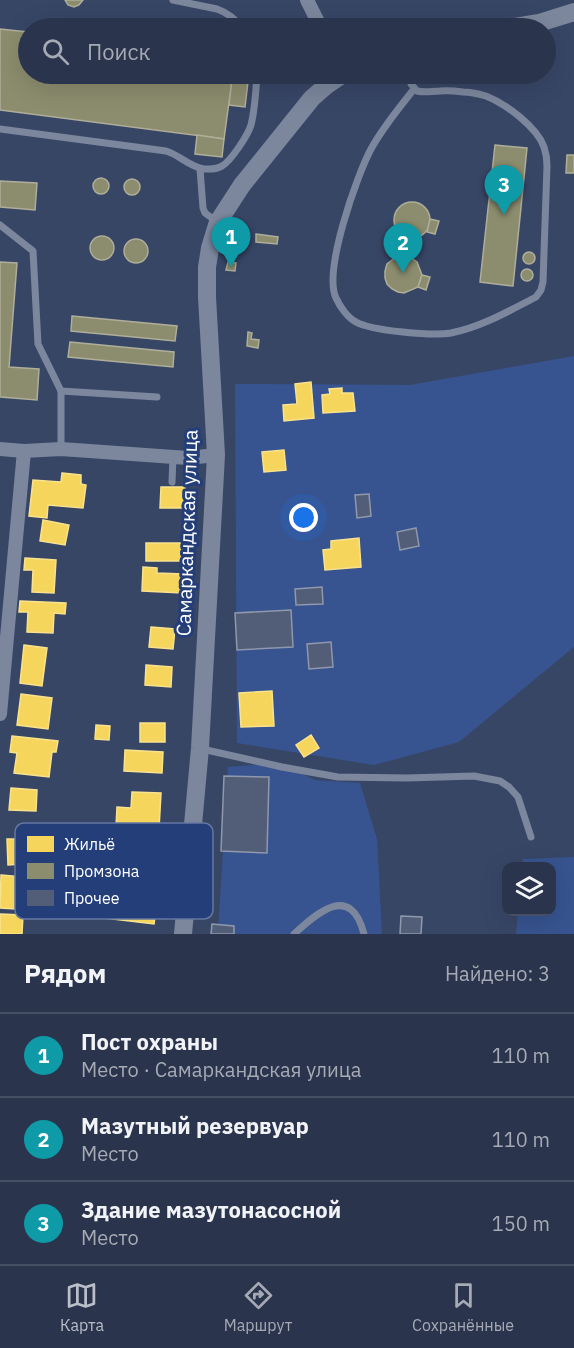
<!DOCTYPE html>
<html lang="ru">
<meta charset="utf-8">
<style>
body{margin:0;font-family:"IBM Plex Sans",sans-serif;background:#323c53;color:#f1f3f6}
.controls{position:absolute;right:18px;bottom:18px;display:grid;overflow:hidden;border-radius:12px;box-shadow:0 6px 24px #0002}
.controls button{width:54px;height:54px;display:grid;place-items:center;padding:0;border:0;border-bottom:2px solid #464f64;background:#2a344c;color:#f1f3f6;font:30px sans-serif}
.you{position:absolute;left:304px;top:518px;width:21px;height:21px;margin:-15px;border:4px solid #fff;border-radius:50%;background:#1a73e8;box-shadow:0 0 0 9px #1a73e833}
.badge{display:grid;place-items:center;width:39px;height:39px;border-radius:50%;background:#b9bec9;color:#fff;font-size:20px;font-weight:700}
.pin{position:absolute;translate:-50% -50px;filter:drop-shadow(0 2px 3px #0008)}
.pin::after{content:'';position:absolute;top:32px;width:21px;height:18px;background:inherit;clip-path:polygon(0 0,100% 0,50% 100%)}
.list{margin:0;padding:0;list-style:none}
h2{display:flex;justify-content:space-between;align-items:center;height:78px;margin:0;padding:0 24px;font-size:26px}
h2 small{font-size:20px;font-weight:400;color:#a5aab5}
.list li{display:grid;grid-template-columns:39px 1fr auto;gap:18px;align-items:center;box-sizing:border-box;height:84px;padding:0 24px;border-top:2px solid #464f64}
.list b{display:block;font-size:22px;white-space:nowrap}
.list p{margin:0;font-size:20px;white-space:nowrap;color:#a5aab5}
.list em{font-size:20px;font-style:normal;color:#a5aab5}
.icon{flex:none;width:33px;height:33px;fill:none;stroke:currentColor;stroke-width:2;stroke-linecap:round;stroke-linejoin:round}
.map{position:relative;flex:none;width:574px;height:934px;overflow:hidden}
.search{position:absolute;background:#2a344c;box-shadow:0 6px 24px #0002;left:18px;right:18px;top:18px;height:66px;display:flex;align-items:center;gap:15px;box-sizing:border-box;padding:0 21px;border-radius:33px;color:#a5aab5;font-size:22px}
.sheet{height:330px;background:#2a344c}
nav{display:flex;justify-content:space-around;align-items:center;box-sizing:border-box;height:84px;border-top:2px solid #464f64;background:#2a344c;font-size:16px;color:#a5aab5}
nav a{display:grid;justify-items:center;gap:3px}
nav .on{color:#b9bec9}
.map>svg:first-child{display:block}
</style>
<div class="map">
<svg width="574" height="934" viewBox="0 0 574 934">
<rect width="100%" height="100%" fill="#384666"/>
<!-- green -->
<g fill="#375490">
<polygon points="574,356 574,647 459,742 374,765 237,743 235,384 410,385"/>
<polygon points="279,763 315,780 360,783 377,839 382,934 218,934 228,767"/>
<polygon points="574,857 574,934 516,934 518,912 552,912 552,866 522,866 523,859"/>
</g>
<!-- homes -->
<g fill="#f6d55c" stroke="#f9e28d" stroke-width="1.5">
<polygon points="311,382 314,418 284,421 283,405 297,404 295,384"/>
<polygon points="342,388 342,393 353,393 355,411 323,413 322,395 330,394 329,389"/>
<polygon points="284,450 286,470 264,472 262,452"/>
<polygon points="62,473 81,475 81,484 86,485 83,508 48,505 47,518 29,516 33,480 61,482"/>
<polygon points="161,487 185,487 185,508 160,508"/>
<polygon points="43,520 69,525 65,545 40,541"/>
<polygon points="359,538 361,567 325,570 323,550 331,549 331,541"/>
<rect x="146" y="543" width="37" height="18"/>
<polygon points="25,558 56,560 54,593 32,592 33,570 24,570"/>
<polygon points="143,567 157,568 157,573 183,574 182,593 142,591"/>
<polygon points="20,601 66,603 65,614 54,613 53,633 27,632 28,612 19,612"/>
<polygon points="151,627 175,629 173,649 149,647"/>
<polygon points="24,645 47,648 42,686 20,683"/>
<polygon points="146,665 172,667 171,687 145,685"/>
<polygon points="272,691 274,726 241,727 239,693"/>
<polygon points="21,694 52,698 48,729 17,725"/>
<rect x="140" y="723" width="25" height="19"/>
<polygon points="96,725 110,726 109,740 95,739"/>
<polygon points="311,735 319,748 304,757 296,745"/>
<polygon points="12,736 58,741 56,752 52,752 49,777 14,773 17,753 10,752"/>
<polygon points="125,750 163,752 162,773 124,771"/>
<polygon points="11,788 37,790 36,811 9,810"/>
<polygon points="132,792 161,793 159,829 116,827 117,807 131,808"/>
<polygon points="7,839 24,839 24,864 8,865"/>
<polygon points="1,875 34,878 31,910 0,908"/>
<polygon points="123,882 159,887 154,924 105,918 108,896 125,898 126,891 122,890"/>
<polygon points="0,914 23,915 22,934 0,934"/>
</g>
<!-- industry -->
<g fill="#8c8c6e" stroke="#aeae9a" stroke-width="1.5">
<polygon points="65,0 83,0 79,5 74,7 68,5"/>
<polygon points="0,29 28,32 28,74 185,74 232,80 224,139 0,110"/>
<polygon points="232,80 248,82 245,107 229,105"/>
<polygon points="197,135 224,139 222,157 195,154"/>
<polygon points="495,145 527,148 513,286 480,282"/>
<polygon points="567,155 574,155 574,173 566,173"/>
<circle cx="101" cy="186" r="8"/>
<circle cx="132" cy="187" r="8"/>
<polygon points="0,181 37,183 35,210 0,207"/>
<circle cx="412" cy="220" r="18"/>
<polygon points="430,219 439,221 435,234 427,232"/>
<polygon points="256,234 278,237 277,244 256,242"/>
<circle cx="102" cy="248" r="12"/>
<circle cx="136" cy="251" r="12"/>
<circle cx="529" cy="258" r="6"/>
<polygon points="398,256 405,256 411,258 417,262 422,275 418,287 404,293 398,292 392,289 387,284 385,278 385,271 387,264 392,260"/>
<polygon points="0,262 17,263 9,367 39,369 37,400 0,397"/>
<polygon points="228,262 236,263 235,271 226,270"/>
<circle cx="527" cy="275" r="6"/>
<polygon points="422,275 430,277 426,290 418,287"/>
<polygon points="72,316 177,326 175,341 71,331"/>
<polygon points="248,332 252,333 251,339 259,340 258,348 247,346"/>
<polygon points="70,342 174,352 173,367 68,357"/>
</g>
<!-- building -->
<g fill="#525e78" stroke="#8f98ac" stroke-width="1.5">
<polygon points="369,494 371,516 357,518 355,495"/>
<polygon points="416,528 419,546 400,550 397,532"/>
<polygon points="322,587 323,604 296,605 295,589"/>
<polygon points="291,610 293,647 237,650 235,613"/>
<polygon points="331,642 333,667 309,669 307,644"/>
<polygon points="224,776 269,777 267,853 221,851"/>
<polygon points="401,916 422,917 421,934 400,934"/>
<polygon points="212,924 234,926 234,934 211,934"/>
</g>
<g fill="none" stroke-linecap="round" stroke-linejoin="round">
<!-- service -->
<g stroke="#7c879d" stroke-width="7">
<path d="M173,0L217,9C228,13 235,18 242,28"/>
<path d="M409,74L411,84L417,91C425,93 432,91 440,91C448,90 456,91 463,92C471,92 479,94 486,96C506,104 537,127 544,147C546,153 547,160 547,166L543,282L541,290L536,297C509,311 481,327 451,333C433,336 372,331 356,322C348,318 340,307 336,298C323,271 357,175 371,149C383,127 399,108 414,89"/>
<path d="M0,129L166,151C180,155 189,167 204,169C210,169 216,170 222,166C231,161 248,135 251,125C255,109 256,90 257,74"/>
<polyline points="200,169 203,208 205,213 216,221"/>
<polyline points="0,225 33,251 38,344 61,391"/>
<polyline points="61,449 61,391 157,397"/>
<polyline points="172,482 173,457"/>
<polyline points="202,749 282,767 338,777 407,778 474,776 500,781 509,787 518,797 531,837"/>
<path d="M294,934C318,912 351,883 364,934"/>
</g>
<!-- minor -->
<g stroke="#7c879d" stroke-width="14">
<polyline points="307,0 321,28"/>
<polyline points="0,449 24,451 61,449 188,458 216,455"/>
<polyline points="0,714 24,451"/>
</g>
<!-- tertiary -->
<g stroke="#7c879d" stroke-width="18">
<polyline points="509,28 539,23 574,12"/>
<polyline points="183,934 200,748 216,455 207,297 207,267 210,248 218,222 242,185 312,98 327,85 343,74"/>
</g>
</g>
<g text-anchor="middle" stroke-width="6" stroke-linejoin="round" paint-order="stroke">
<!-- street labels -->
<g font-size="20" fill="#fff" stroke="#243e7a">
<text transform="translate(187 533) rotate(-88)" y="7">Самаркандская улица</text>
</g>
</g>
<!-- legend -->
<rect x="15" y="823" width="198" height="96" rx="9" fill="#243e7a" stroke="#6678a2" stroke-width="1.5"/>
<rect x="27" y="836" width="27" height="16" fill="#f6d55c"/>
<rect x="27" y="863" width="27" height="16" fill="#8c8c6e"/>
<rect x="27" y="890" width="27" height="16" fill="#525e78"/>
<g font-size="16" fill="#fff">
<text x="64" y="850">Жильё</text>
<text x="64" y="877">Промзона</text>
<text x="64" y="904">Прочее</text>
</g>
</svg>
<div class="controls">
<button><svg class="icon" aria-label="layers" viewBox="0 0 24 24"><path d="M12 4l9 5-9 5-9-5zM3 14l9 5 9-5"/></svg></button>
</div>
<div class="you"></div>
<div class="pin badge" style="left:231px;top:267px;background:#0f9aa8">1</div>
<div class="pin badge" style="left:403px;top:273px;background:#0f9aa8">2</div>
<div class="pin badge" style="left:504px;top:215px;background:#0f9aa8">3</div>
<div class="search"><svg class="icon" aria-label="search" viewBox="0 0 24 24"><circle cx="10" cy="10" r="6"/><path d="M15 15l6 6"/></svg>Поиск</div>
</div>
<section class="sheet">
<h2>Рядом<small>Найдено: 3</small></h2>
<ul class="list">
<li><span class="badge" style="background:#0f9aa8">1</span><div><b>Пост охраны</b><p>Место · Самаркандская улица</p></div><em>110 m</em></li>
<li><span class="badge" style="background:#0f9aa8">2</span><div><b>Мазутный резервуар</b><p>Место</p></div><em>110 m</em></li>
<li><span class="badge" style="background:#0f9aa8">3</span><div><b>Здание мазутонасосной</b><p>Место</p></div><em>150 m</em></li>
</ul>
</section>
<nav>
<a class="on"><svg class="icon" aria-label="map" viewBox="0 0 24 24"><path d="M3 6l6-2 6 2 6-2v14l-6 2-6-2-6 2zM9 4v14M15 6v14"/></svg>Карта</a>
<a><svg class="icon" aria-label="directions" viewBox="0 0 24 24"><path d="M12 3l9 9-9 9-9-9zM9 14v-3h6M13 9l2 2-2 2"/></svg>Маршрут</a>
<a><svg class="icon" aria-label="saved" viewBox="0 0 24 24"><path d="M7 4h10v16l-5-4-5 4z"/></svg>Сохранённые</a>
</nav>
